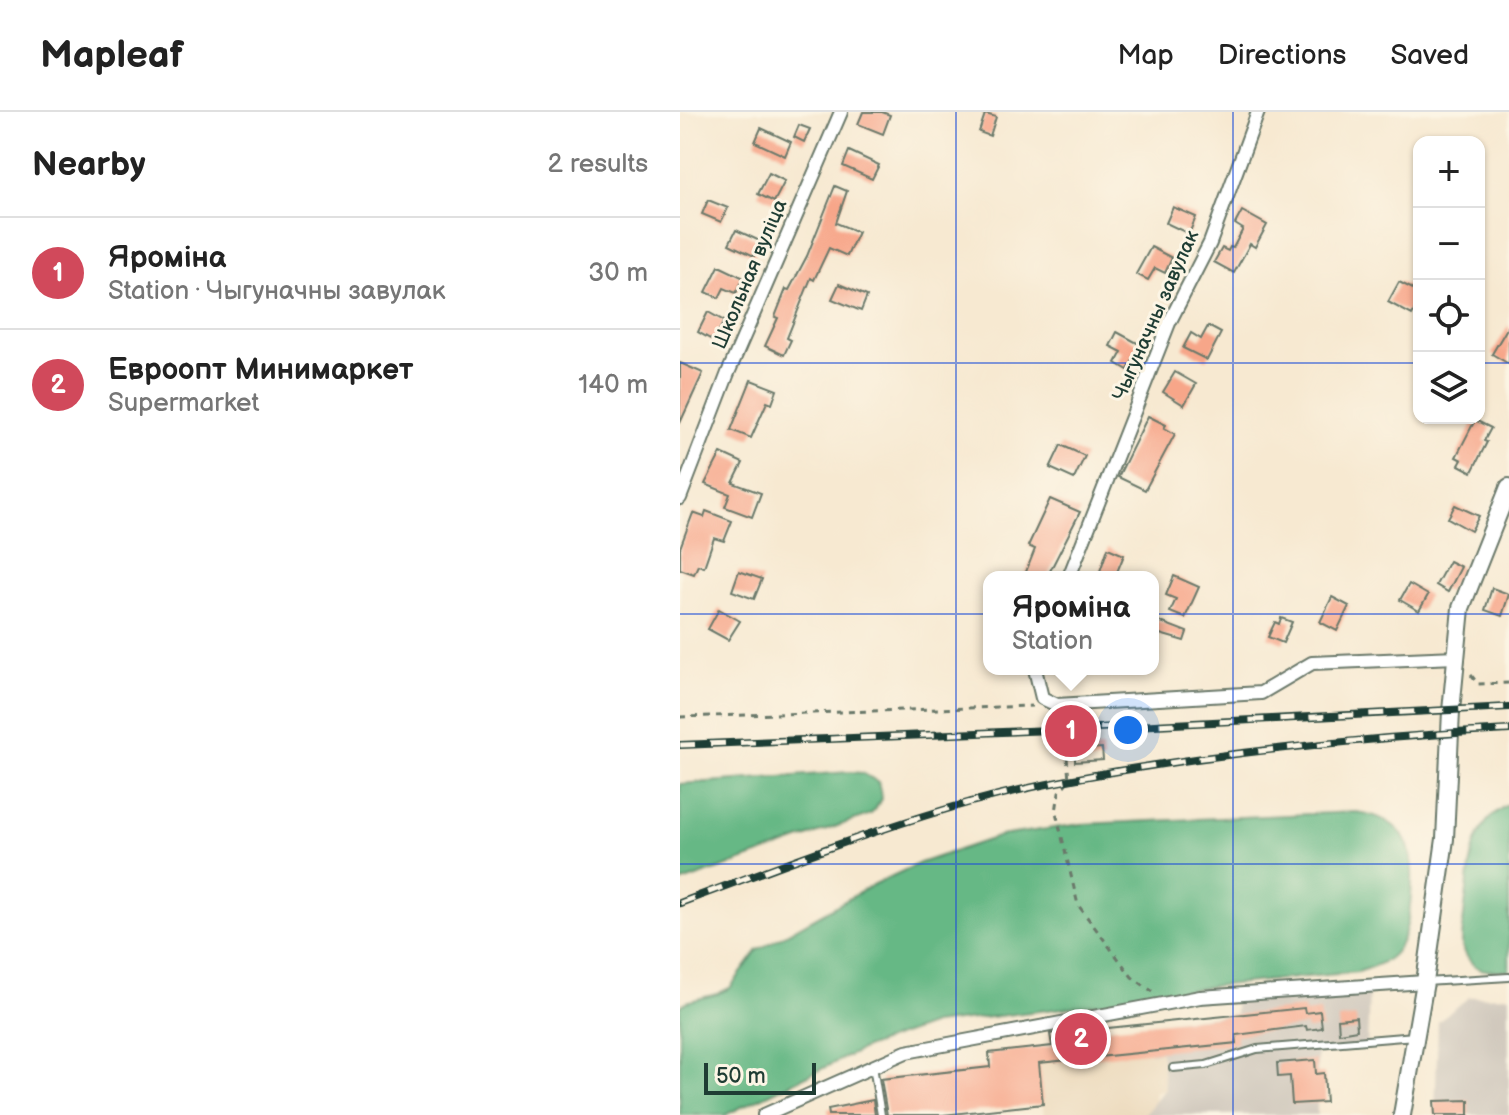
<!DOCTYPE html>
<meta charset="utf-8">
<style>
body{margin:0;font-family:"Balsamiq Sans",sans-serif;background:#f6f6f6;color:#222}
.controls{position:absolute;right:24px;top:24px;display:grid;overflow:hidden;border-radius:16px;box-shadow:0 2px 6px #0004}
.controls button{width:72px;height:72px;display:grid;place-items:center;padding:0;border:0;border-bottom:2px solid #e0e0e0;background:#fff;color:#222;font:40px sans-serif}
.scale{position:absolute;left:24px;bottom:20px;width:112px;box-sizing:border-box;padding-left:8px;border:4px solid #1f3d34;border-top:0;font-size:22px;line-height:28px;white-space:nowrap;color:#1f3d34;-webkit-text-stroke:6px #fcf5e5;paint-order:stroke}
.you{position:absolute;left:448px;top:618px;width:28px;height:28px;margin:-20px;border:6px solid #fff;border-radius:50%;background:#1a73e8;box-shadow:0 0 0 12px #1a73e833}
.badge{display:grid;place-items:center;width:52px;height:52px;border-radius:50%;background:#d1495b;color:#fff;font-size:26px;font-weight:700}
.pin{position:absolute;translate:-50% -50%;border:4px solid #fff;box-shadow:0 2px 8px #0006}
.popup{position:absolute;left:303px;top:459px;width:176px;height:104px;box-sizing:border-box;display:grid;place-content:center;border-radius:16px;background:#fff;filter:drop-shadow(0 2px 6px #0005);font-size:26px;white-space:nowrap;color:#767676}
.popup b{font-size:30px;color:#222}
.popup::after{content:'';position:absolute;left:50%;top:100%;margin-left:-16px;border:16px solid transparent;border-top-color:#fff}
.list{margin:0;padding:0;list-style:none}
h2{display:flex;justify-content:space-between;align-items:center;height:104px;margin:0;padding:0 32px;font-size:34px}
h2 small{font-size:26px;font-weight:400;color:#767676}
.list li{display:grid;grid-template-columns:52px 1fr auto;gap:24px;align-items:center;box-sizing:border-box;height:112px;padding:0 32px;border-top:2px solid #e0e0e0}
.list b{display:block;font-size:30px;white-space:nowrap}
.list p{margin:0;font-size:26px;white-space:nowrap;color:#767676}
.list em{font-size:26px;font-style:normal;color:#767676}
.icon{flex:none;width:44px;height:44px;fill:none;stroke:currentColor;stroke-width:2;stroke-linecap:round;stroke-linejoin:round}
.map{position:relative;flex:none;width:829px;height:1003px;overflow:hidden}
header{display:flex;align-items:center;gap:48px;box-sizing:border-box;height:112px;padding:0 40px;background:#fff;border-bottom:2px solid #e0e0e0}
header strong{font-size:38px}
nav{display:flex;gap:44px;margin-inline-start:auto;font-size:28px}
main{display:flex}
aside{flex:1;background:#fff}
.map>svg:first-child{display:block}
</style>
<header>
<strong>Mapleaf</strong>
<nav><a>Map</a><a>Directions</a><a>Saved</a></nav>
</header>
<main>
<aside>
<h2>Nearby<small>2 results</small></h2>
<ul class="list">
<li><span class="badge">1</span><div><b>Яроміна</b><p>Station · Чыгуначны завулак</p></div><em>30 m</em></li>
<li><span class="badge">2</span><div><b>Евроопт Минимаркет</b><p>Supermarket</p></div><em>140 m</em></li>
</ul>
</aside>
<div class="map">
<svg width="829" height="1003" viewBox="0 0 829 1003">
<rect width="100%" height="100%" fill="#fcf5e5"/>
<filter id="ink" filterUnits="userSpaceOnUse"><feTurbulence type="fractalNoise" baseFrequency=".0125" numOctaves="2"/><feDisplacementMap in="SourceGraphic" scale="16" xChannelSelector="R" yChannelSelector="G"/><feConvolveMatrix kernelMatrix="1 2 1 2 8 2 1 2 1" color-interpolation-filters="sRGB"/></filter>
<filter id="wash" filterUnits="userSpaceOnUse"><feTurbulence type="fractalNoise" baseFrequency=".006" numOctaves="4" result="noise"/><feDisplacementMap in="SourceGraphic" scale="32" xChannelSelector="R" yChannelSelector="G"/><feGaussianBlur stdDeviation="1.8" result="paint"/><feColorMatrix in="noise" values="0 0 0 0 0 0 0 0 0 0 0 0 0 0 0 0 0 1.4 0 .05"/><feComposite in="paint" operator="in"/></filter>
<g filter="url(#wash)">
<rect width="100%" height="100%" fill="#f7e9d1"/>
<!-- built -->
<polygon fill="#ebd8ba" points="468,912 481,940 485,978 475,980 477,1002 364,1003 359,951 373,949 370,920"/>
<!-- industrial -->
<g fill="#cbc3b8">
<polygon points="689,879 687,935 637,937 637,1003 464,1003 485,977 481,940 470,941 468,912 555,902 555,889"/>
<polygon points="829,884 829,1003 755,1003 758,910 789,885"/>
</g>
<!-- forest -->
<g fill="#66b885" stroke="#427a5c" stroke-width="2">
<polygon points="170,660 182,661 198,670 202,687 191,702 0,771 0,672"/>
<path d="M829,692V858C803,860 791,860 782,833C782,814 785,796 787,777C791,742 795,709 829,692Z"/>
<path d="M676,700C729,707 736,738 731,785C729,803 727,824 716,839C707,851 692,855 678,860L533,874L425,891L253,912L185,936L45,1003H0V894L6,890L37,882L50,876L78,838L195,772L240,751L320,724L401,712Z"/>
</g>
<g id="blocks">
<!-- building -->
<g fill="#f7a689">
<polygon points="183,0 202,0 210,3 203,22 178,12"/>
<polygon points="305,2 316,5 310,24 299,20"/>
<polygon points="119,13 130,17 124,30 114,25"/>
<polygon points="81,16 111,30 105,44 75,30"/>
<polygon points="169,39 199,53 192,67 163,54"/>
<polygon points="89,61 105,69 94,90 78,82"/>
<polygon points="155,74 167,79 156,111 178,120 167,144 149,136 134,168 131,166 107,226 111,228 104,243 85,234 98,206 95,205 106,177 109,178 127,144"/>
<polygon points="28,88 48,96 41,110 22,102"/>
<polygon points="493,95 516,105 509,122 486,111"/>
<polygon points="562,99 587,113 575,135 570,132 554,161 534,150 542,136 548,139 550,135 553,136 563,117 555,112"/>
<polygon points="56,118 80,129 74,144 49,132"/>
<polygon points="471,135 492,146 485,161 475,156 468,168 456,162"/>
<polygon points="39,154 64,166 56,181 44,176 39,186 26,180"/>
<polygon points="719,170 739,180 739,190 732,203 708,190"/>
<polygon points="159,172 187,184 181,199 152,187"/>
<polygon points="28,200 44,209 34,229 18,220"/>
<polygon points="829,213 829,252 812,242"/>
<polygon points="528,214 541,221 527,248 503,236 511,221 521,227"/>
<polygon points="437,220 461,233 448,258 436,251 442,240 430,234"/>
<polygon points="0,251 23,261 0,311"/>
<polygon points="495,260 516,272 504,293 483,280"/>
<polygon points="71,268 97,278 92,292 87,290 71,326 51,318"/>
<polygon points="468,304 486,313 484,316 495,322 465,378 438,365"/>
<polygon points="795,308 811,316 804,329 807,330 792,360 779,353 782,348 776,345"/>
<polygon points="381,333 405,344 394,367 370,356"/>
<polygon points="41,341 63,351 53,371 81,381 72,405 45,395 50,382 25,372"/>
<polygon points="370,387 400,400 367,465 344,465 355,437 348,434"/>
<polygon points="775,393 799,404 791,419 768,406"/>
<polygon points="26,399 52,409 44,429 34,426 24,455 18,453 14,462 0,457 0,436 13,401 24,405"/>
<polygon points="428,436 444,443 435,465 418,465"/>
<polygon points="769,449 781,455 768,480 756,473"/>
<polygon points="59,459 82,467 74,487 52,479"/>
<polygon points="494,464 519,475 505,506 490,500 496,487 486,483"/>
<polygon points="729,472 748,483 739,499 720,488"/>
<polygon points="812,476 829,482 822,504 805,498"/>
<polygon points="652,485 669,494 657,519 640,510"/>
<polygon points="39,497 60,509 48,528 28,517"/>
<polygon points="601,506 612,510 603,531 588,525 595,510 599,512"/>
<polygon points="473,507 507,520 504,529 473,520"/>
<polygon points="422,636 423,648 395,650 395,638"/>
<polygon points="624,896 625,901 640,899 642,916 627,918 626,914 556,923 557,931 359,951 363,992 263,1003 207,1003 201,967 310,955 309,941 372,934 370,922"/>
<polygon points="676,905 677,918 659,921 658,907"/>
<polygon points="635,948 636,962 644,961 646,990 612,992 610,964 598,965 597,951"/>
<polygon points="193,988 195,1003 149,1003 148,997"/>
<polygon points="789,988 789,1003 755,1003 754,989"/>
</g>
</g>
</g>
<g filter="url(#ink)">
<use href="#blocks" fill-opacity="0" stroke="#6b796b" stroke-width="2"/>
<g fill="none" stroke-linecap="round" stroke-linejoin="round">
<!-- service casing -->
<g stroke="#6b796b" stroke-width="10">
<g id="service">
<polyline points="745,870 829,865"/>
<polyline points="193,954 201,1003"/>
<polyline points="493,956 526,953 577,937 735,924"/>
</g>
</g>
<!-- minor casing -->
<g stroke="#6b796b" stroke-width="16">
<g id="minor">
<polyline points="0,386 48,261 161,0"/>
<polyline points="389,465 489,211 530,131 578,0"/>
<polyline points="355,557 362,586 377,593 581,581 632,551 776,545"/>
<polyline points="84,1003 226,940 520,885 745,870"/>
</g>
</g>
<!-- tertiary casing -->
<g stroke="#6b796b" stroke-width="20">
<polyline id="tertiary" points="722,1003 745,870 765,727 771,599 781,496 829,375"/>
</g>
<!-- path -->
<g stroke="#6b796b" stroke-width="3" stroke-dasharray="6 6" stroke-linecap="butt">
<polyline points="791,563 798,572 829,571"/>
<polyline points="0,605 352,594"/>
<polyline points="391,605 397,610 398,633 387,645 389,668 379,680 376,700 398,793 452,865 472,879"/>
</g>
<!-- service -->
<use href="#service" stroke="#fff" stroke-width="6"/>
<!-- minor -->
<use href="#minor" stroke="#fff" stroke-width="12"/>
<!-- tertiary -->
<use href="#tertiary" stroke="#fff" stroke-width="16"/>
<!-- rail casing -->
<g stroke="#1f3d34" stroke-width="8">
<g id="rail">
<polyline points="0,633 397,617 829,595"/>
<path d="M0,791C96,755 192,718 291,690C365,670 441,658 516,647C621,633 724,623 829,618"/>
</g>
</g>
<!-- rail -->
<use href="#rail" stroke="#fcf5e5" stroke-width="5" stroke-dasharray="15" stroke-linecap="butt"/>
</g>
</g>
<!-- grid -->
<path fill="none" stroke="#1d4ed8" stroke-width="2" stroke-opacity="0.55" d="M276,0V1003M553,0V1003M0,251H739M799,251H829M0,502H829M0,752H829"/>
<g text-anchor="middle" stroke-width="6" stroke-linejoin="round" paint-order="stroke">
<!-- street labels -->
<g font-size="20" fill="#1f3d34" stroke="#fcf5e5">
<text transform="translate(69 162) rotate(-67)" y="7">Школьная вуліца</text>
<text transform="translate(475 203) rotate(-66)" y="7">Чыгуначны завулак</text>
</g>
</g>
</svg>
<div class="controls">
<button>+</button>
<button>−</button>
<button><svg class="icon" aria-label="locate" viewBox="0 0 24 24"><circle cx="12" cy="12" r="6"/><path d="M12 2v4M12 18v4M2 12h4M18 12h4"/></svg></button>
<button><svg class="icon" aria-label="layers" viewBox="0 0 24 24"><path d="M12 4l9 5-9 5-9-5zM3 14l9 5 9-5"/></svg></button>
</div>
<div class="scale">50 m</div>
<div class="you"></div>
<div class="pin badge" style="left:391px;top:619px">1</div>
<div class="popup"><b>Яроміна</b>Station</div>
<div class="pin badge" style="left:401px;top:927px">2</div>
</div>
</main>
